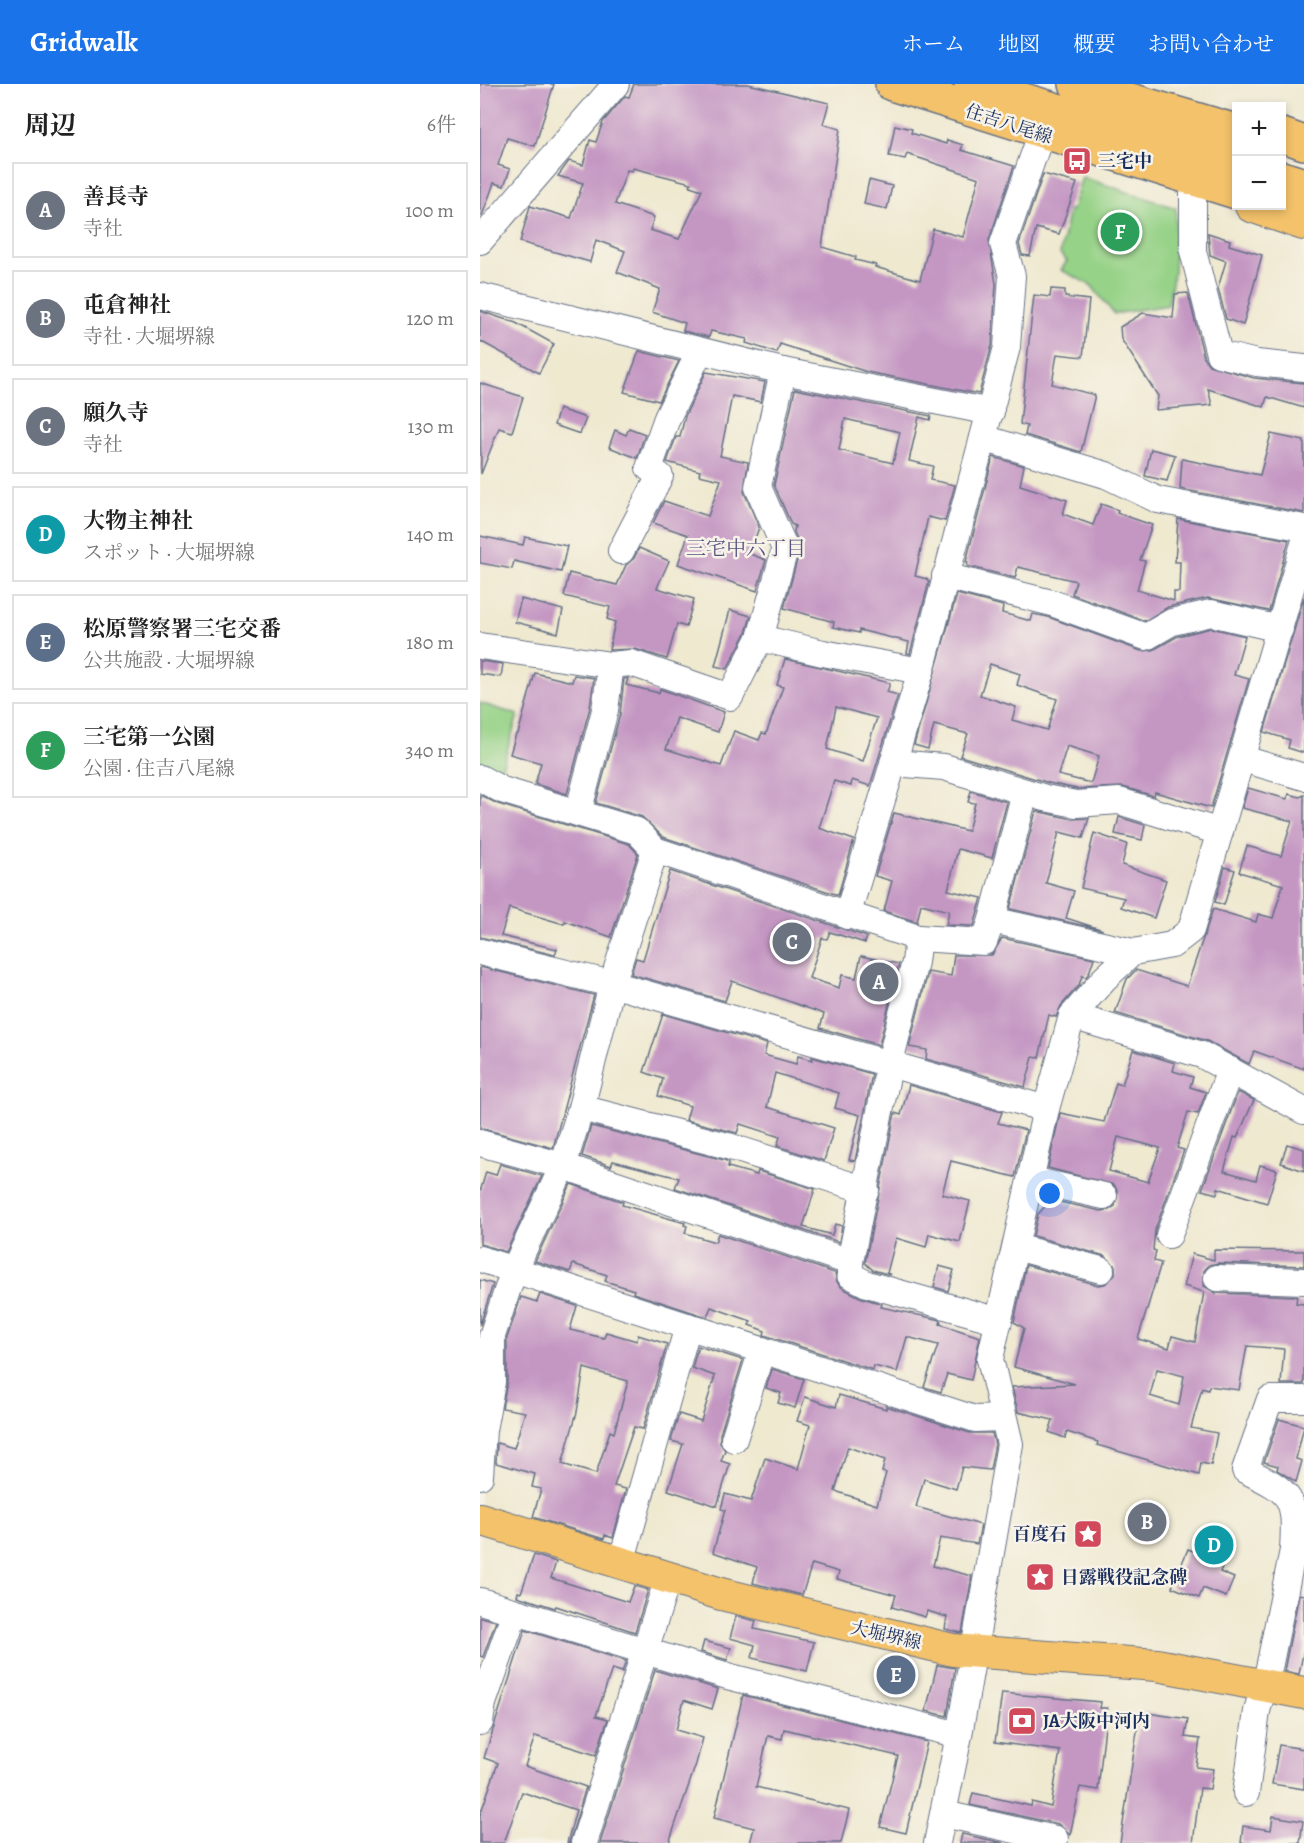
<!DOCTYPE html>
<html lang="ja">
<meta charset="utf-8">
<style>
body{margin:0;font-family:Alegreya,"Noto Serif JP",serif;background:#f6f6f6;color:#222}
.controls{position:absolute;right:18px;top:18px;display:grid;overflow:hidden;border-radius:0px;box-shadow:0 3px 9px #0003}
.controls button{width:54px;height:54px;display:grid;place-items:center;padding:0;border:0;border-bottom:2px solid #e0e0e0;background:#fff;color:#222;font:30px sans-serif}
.you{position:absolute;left:570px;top:1110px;width:21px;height:21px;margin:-15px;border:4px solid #fff;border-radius:50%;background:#1a73e8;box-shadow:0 0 0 9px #1a73e833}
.badge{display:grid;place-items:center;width:39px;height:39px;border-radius:50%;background:#1a73e8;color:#fff;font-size:20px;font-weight:700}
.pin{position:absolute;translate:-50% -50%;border:3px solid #fff;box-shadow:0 2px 6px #0006}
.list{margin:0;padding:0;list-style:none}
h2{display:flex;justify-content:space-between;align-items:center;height:78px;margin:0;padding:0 24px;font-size:26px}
h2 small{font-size:20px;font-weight:400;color:#767676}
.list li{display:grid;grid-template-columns:39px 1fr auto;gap:18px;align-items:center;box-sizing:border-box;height:96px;margin:0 12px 12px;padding:0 12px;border:2px solid #e0e0e0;border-radius:0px}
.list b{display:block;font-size:22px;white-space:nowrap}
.list p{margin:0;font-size:20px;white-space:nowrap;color:#767676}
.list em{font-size:20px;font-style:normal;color:#767676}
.map{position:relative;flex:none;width:824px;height:1759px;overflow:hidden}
header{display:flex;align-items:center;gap:36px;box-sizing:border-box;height:84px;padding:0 30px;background:#1a73e8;color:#fff}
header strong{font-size:28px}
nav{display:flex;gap:33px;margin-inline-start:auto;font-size:21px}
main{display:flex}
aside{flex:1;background:#fff}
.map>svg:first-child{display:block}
</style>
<header>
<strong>Gridwalk</strong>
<nav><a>ホーム</a><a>地図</a><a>概要</a><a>お問い合わせ</a></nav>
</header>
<main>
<aside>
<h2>周辺<small>6件</small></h2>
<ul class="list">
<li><span class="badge" style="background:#6b7280">A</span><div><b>善長寺</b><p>寺社</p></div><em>100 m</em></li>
<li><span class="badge" style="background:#6b7280">B</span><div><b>屯倉神社</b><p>寺社 · 大堀堺線</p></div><em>120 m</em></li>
<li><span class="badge" style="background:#6b7280">C</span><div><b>願久寺</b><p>寺社</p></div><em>130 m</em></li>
<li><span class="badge" style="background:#0f9aa8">D</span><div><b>大物主神社</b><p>スポット · 大堀堺線</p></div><em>140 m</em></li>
<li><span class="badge" style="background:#5c6f8a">E</span><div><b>松原警察署三宅交番</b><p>公共施設 · 大堀堺線</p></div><em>180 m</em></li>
<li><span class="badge" style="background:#2e9e5b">F</span><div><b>三宅第一公園</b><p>公園 · 住吉八尾線</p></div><em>340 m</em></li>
</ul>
</aside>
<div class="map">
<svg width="824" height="1759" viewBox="0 0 824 1759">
<rect width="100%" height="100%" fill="#f7f3e8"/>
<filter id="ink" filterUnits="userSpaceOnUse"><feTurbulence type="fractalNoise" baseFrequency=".0167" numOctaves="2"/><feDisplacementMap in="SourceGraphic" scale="12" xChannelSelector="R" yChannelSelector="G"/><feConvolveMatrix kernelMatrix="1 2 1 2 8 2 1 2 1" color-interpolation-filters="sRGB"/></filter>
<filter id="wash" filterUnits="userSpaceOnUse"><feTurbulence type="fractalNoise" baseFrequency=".008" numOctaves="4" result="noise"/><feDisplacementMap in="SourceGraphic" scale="24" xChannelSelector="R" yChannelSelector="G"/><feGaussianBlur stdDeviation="1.35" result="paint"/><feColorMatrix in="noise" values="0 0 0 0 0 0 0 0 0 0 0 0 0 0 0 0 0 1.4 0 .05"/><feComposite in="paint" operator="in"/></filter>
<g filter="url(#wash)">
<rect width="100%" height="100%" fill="#efe9d0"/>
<!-- green -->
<g fill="#96d287" stroke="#588072" stroke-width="1.5">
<polygon points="602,93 696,124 694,188 688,221 634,230 611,201 581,186 587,177 580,170 589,126 592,126"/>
<polygon points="0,619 38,631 19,693 0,683"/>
</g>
<g id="blocks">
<!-- building -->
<g fill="#c497c3" fill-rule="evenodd">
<polygon points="0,0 74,0 55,62 27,54 18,81 30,85 24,102 14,99 2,132 0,131"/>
<path d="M154,0H268L349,19L343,40L360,45L342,163L376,173L375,176L396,181L395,183L440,196L453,145L483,153L499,94L427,70L425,75L409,72L415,41L432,45L431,49L466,60L467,56L483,61L481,66L534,82L509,156L516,200L512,261L499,310L387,288L300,260L297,269L266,259L267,255L231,247L229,253L203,247L205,239L172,228L180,205L137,188L145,167L116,156L110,178L40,158L50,122L91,134L103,99L78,92L89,77L103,81L110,56L116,58L123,38L145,12L149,13ZM153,84L211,99L210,102L222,106L199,155L170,146L174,133L135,120L147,86L152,87Z"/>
<polygon points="563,90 597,99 579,150 556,144 550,172 542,171 539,160"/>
<polygon points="389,96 412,102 407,125 384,120"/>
<polygon points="728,149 750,156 749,161 782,171 763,241 746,235 738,204 746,177 730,171"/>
<polygon points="571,205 585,206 585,213 609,216 603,273 577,270 572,300 615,311 601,368 545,351 547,342 540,340 554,211 570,213"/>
<polygon points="708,209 724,274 729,281 774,294 824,299 824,324 787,313 784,323 728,305 732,321 676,326 678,312 641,255 640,243 663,229 693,234 695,210"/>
<polygon points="0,227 36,239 74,260 59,289 0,257"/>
<polygon points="159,267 199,277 179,317 144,308"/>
<polygon points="226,288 285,298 281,318 252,312 240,372 268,378 264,408 279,443 270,470 286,476 277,507 198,480 208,451 173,439 184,417 228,432 241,396 219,391 220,387 187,378 196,353 200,353 205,332"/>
<polygon points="0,299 43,313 32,348 19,344 1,390"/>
<path d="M315,305L451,332L450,336L439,333L429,377L453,382L450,396L475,401L465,437L448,433L435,492L447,495L449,498L430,570L427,569L429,558L379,546V549L353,543L354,538L304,524L319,469V460L314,448L315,442L311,440L294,401ZM365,335L420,348L413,379L359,366Z"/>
<polygon points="79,325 106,334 100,350 74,341"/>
<polygon points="149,344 165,350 157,374 129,363 135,346 146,351"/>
<polygon points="791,350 824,357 824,429 700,405 702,375 780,391"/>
<polygon points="671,365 695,371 687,397 665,392"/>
<polygon points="513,373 544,382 540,401 587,416 583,430 613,441 621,420 638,426 637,429 672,441 660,476 665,477 657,506 694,517 694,508 699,508 700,478 695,478 698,435 809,456 789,527 728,514 688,523 665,537 592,510 596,497 538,483 535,494 487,482 488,478 486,478"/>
<polygon points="0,452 43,461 45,453 87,462 81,488 34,477 32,485 0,479"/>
<polygon points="159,464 189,477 177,504 214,515 206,543 197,540 187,575 155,565 129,566 135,538 127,535 130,523 84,512 89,489 137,501 146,481 154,474"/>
<path d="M477,510L523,522L522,529L551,537L553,530L568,533L661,567L673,566L698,552L731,544L765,552L754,591L769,595L731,724L675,708L674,712L643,703L597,705L569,699L480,672L488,650L454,641L448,665L434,661ZM510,580L540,590L537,601L577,615L567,646L532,636L536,623L500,611ZM587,662L619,672L611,699L578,691Z"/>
<polygon points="824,513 824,669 808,664 810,656 784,648"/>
<polygon points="41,515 83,526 78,549 35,538"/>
<polygon points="250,526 271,532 266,549 247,585 235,582"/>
<path d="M305,575L410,599L407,608L418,611L390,702L372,696L371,702L354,697L339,744L374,756L358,811L183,753L162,733L116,719L140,630L144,595L148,594L146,601L179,609L180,605L244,628L238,648L197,634L186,665L241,682L254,647L279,656L282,649L286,650L303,603L297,601ZM356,623L397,634L383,677L347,665Z"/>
<polygon points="0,577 23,580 21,593 0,590"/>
<polygon points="55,589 92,598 94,591 114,594 110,623 87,710 55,700 61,679 30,670 36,650 38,650"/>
<polygon points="768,704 807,715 809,710 820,713 824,711 824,985 774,967 769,980 727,957 635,929 647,895 656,886 707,902 733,825 776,838 778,830 793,834 803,801 759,788 767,762 801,772 812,737 762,724"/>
<polygon points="491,707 527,718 512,774 478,765 468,806 502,814 494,842 466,841 469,827 441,820 437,838 404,827 412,797 395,792 414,729 488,747 495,719 488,718"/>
<polygon points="0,711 18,720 149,760 158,770 131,853 85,837 84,840 29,824 21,852 77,865 75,871 0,853"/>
<polygon points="556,727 593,735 609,734 603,754 579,748 566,799 594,807 586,834 623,846 530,825"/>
<polygon points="639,733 665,741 662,756 635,750"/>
<polygon points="614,749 647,760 642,781 686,796 674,834 641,823 644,814 601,804"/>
<polygon points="745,783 755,786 744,821 735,818"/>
<polygon points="190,787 387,853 385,859 350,848 347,855 342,854 329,894 359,904 362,891 376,894 381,872 419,880 399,961 340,944 344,930 252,897 245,917 151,890 156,874 163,876"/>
<polygon points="522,854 614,874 609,889 606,893 602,892 599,901 581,922 576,933 569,931 559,974 553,973 545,1003 446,975 447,966 429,963 448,888 471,892 474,871 512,871"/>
<polygon points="0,883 114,911 73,1064 0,1044"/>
<polygon points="183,930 287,960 284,971 316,980 318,972 332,976 332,973 392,990 375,1077 369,1076 380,1031 355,1024 359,1009 295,989 287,1023 354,1044 344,1077 297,1062 300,1053 260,1040 257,1049 206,1036 210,1022 178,1012 183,995 164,988"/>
<path d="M653,966L695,979L693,987L713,993L710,1003L726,1008L718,1030L708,1028L697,1064L704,1066L675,1146L673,1166L676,1167L674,1177L681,1179L658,1255L689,1264L692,1252L715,1258L724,1208L704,1202L712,1170L734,1176V1166L824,1167V1182L738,1179L729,1181L724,1187V1202L736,1209L817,1212L816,1219L824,1220V1300H801L804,1265L767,1262L759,1306L729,1302L728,1306L722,1304L711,1344L737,1349L731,1381L721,1379L719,1391L617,1361L618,1358L587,1348L585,1354L569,1348L573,1336L538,1328L532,1303L595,1300L534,1283L544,1244L534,1238L546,1181L618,1201L625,1200L635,1190V1182L625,1172L553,1152L558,1130L571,1116L621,1127L629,1126L635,1122L638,1108L634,1101L568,1084L580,1029L624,1038L636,999L642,1001ZM638,1053L680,1064L668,1098L629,1087ZM677,1285L704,1292L699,1321L670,1312Z"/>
<polygon points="429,1001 522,1028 518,1039 546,1046 535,1093 471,1077 462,1110 490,1117 480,1158 449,1150 446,1163 416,1154 407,1189 411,1191 393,1186 385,1179 415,1029 421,1031"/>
<polygon points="758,1008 774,1016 757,1054 754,1053 744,1087 776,1096 780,1081 797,1086 787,1119 738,1104 737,1110 722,1106"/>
<polygon points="111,1042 244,1076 249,1078 248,1083 277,1091 278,1087 335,1105 323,1143 352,1151 355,1140 362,1142 359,1158 195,1104 199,1094 133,1077 131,1082 102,1072"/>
<polygon points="807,1060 824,1065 824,1087 801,1079"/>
<polygon points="20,1080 62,1092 26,1168 0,1160 0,1108 6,1088 16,1091"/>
<polygon points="91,1100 143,1118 142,1121 205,1139 204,1141 207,1142 205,1149 235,1158 238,1150 355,1189 357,1198 362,1204 380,1213 402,1220 401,1223 461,1236 460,1240 500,1253 491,1296 467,1290 461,1308 444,1303 458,1261 427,1253 417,1288 394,1282 393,1286 284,1251 285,1247 269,1241 271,1237 231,1223 227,1233 153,1209 154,1206 125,1197 127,1191 93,1180 90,1188 55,1177"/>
<polygon points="459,1182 474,1186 468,1207 454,1203"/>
<polygon points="0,1196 13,1200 0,1241"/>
<path d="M60,1210L97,1222L90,1246L124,1254L126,1248L157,1257L158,1251L187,1260L163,1345L154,1343L134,1402L146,1405L133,1454L125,1451L124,1455L53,1433L61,1405L52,1403L55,1390L16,1379L17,1359L34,1364L45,1328L22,1324L27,1298V1254L41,1213L57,1218ZM104,1284L148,1297L134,1349L130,1347L116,1390L82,1380L97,1328Z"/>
<polygon points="218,1262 263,1276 240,1350 240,1359 245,1366 241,1377 250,1380 237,1422 188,1406 203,1360 191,1357 199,1330 221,1337 235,1292 212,1284"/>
<polygon points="292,1285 324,1295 315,1324 298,1319 301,1309 286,1304"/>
<path d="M359,1311L406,1325V1322L490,1349H512L515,1360L510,1386L482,1383L476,1405L444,1395L436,1423L501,1441L497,1460L460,1454L453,1482L492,1492L482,1549L465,1545L467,1533L447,1527L445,1533L412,1523L416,1511L357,1495L359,1488L332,1480L322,1511L273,1499L277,1483L233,1468L245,1426L241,1425L245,1410L271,1417L285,1374L318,1385L330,1341L317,1337L325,1313L356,1323ZM368,1363L405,1376L402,1388L406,1389L397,1421L355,1407Z"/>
<polygon points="799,1335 824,1342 816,1375 822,1377 816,1398 797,1386 798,1382 784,1378"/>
<polygon points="708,1465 726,1472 728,1468 745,1475 740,1488 754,1494 746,1513 723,1504 719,1514 692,1503"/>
<polygon points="54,1471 76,1478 71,1494 148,1518 154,1502 168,1506 155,1548 76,1522 75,1524 37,1512 38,1508 41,1509"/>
<polygon points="819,1510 824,1511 824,1565 819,1590 804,1587"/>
<polygon points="256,1532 276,1537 274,1545 334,1558 327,1587 272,1574 275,1561 250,1554"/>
<polygon points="0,1533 16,1537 3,1573 0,1572"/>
<polygon points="45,1546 146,1577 142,1588 132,1585 116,1632 128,1635 116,1671 55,1652 45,1682 106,1703 89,1759 87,1759 96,1726 42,1708 24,1759 0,1759 0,1731 18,1679 4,1674"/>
<polygon points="224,1557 251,1564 247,1576 221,1568"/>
<polygon points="457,1581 475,1584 467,1632 446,1627"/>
<polygon points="175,1586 238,1605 232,1625 204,1616 196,1646 223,1654 216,1680 189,1759 120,1759"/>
<polygon points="522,1609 621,1618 620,1624 627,1624 618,1706 600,1703 590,1751 578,1740 490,1721 493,1709 551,1722 552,1718 571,1723 580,1667 515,1658"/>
<polygon points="263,1611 447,1658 426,1749 400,1743 418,1672 304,1645 302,1655 288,1652 276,1703 369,1726 361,1759 270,1759 274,1744 234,1734"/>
<polygon points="660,1628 708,1635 705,1653 720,1655 716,1683 733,1685 730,1705 720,1704 713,1759 640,1759"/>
<polygon points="799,1661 824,1665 824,1705 792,1700"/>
<polygon points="793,1732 823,1737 820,1759 761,1759 763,1742 791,1746"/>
<polygon points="482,1750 524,1759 480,1759"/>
</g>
</g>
</g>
<g filter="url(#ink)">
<use href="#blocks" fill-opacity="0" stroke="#657086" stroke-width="1.5"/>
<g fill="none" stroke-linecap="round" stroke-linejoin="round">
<!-- minor casing -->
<g stroke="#657086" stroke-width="28">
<g id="minor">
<polyline points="713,101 713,167 739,270 777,279 824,284"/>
<polyline points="0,157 136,0"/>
<polyline points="0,212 303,287 511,328"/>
<polyline points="503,354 626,391 678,416 824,444"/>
<polyline points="141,467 180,392 169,384 187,334 220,267"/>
<polyline points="465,492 572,519 666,553 692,538 731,529 800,545"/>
<polyline points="280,554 343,569 441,587"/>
<polyline points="0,562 131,581 151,579 250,613 280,554 305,465 278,403 303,287"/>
<polyline points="763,675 824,693"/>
<polyline points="413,679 464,683 565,714 596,720 639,717 740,748"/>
<polyline points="0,694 22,706 157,747 175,766 438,854 504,858 512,836 653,868 692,861 711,846 824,460"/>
<polyline points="98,729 125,626 131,581"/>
<polyline points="367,832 441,587 527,263 532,192 523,160 561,50"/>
<polyline points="512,836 545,708"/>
<polyline points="438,854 435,878 409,982 370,1178 370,1191 387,1200 519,1237"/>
<polyline points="0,868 132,900 566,1025"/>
<polyline points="592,932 722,971 824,1027"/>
<polyline points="101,1024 248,1062 386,1106"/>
<polyline points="0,1059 83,1082 370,1178"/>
<polyline points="551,1096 624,1112"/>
<polyline points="689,1151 750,986"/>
<polyline points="536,1163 621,1186"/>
<polyline points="0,1175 495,1335 522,1334"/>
<polyline points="737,1194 824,1197"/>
<polyline points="254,1355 282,1266"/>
<polyline points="0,1392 3,1346 12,1298 12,1252 34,1186 83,1082 101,1024 132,900 175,766"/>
<polyline points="141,1479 208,1242"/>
<polyline points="0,1517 251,1593 479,1651"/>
<polyline points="0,1638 3,1619 35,1528"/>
<path d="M766,1709L777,1627L789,1584L813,1466C816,1413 813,1409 765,1386L790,1315H824"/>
<polyline points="464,1730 575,1755"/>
<polyline points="104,1759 188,1494"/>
<polyline points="457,1759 479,1651 530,1360 510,1275 566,1025 592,932 624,895 653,868"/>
</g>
</g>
<!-- major casing -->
<g stroke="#657086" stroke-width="34">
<g id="major">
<polyline points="771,122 823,140"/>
<polyline points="0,1435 241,1510 473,1566 677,1581 824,1609"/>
</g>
</g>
<!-- highway casing -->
<g stroke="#657086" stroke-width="36">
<g id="highway">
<polyline points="412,0 756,108"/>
<polyline points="491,0 756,80"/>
<polyline points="596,0 756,47"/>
<polyline points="802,51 824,59"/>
<polyline points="802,94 824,101"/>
<polyline points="800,122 824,129"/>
</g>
</g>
<!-- minor -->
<use href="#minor" stroke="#fff" stroke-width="26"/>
<!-- major -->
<use href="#major" stroke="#f4c26a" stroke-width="32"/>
<!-- highway -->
<use href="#highway" stroke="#f4c26a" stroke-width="33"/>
</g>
</g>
<!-- icons -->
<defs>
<g id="bus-square" transform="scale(1.5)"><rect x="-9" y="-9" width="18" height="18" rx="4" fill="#d1495b" stroke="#f7f3e8"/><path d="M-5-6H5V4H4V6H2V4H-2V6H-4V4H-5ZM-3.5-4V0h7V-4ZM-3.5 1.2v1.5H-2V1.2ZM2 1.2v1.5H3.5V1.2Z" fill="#fff"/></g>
<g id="sight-square" transform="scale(1.5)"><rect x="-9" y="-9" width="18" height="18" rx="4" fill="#d1495b" stroke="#f7f3e8"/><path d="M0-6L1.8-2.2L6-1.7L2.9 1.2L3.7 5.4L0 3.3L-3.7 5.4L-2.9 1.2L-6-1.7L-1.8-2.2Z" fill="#fff"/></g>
<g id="bank-square" transform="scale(1.5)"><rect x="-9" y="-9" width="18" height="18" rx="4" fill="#d1495b" stroke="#f7f3e8"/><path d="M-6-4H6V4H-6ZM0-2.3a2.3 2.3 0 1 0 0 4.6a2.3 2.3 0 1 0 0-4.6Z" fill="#fff"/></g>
</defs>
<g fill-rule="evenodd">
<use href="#bus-square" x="597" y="77"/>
<use href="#sight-square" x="608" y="1450"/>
<use href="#sight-square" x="560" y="1493"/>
<use href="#bank-square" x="542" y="1637"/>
</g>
<g text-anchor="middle" stroke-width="5" stroke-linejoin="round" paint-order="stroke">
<!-- street labels -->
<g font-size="18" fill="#1b2f5e" stroke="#f7f3e8">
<text transform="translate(529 40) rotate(18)" y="6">住吉八尾線</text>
<text transform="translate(406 1551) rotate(13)" y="6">大堀堺線</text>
</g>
<!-- poi labels -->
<g font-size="18" font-weight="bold" fill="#1b2f5e" stroke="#f7f3e8" text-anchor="start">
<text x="618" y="83">三宅中</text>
<text x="587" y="1456" text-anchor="end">百度石</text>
<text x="581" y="1499">日露戦役記念碑</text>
<text x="563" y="1643">JA大阪中河内</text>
</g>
<!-- neighbourhood labels -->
<g font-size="20" fill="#565381" stroke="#f7f3e8">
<text x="266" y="471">三宅中六丁目</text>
</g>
</g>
</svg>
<div class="controls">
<button>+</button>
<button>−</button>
</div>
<div class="you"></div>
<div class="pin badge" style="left:399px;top:898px;background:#6b7280">A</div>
<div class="pin badge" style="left:667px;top:1438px;background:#6b7280">B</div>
<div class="pin badge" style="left:312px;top:858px;background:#6b7280">C</div>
<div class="pin badge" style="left:734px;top:1461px;background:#0f9aa8">D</div>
<div class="pin badge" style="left:416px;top:1591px;background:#5c6f8a">E</div>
<div class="pin badge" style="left:640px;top:148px;background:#2e9e5b">F</div>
</div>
</main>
